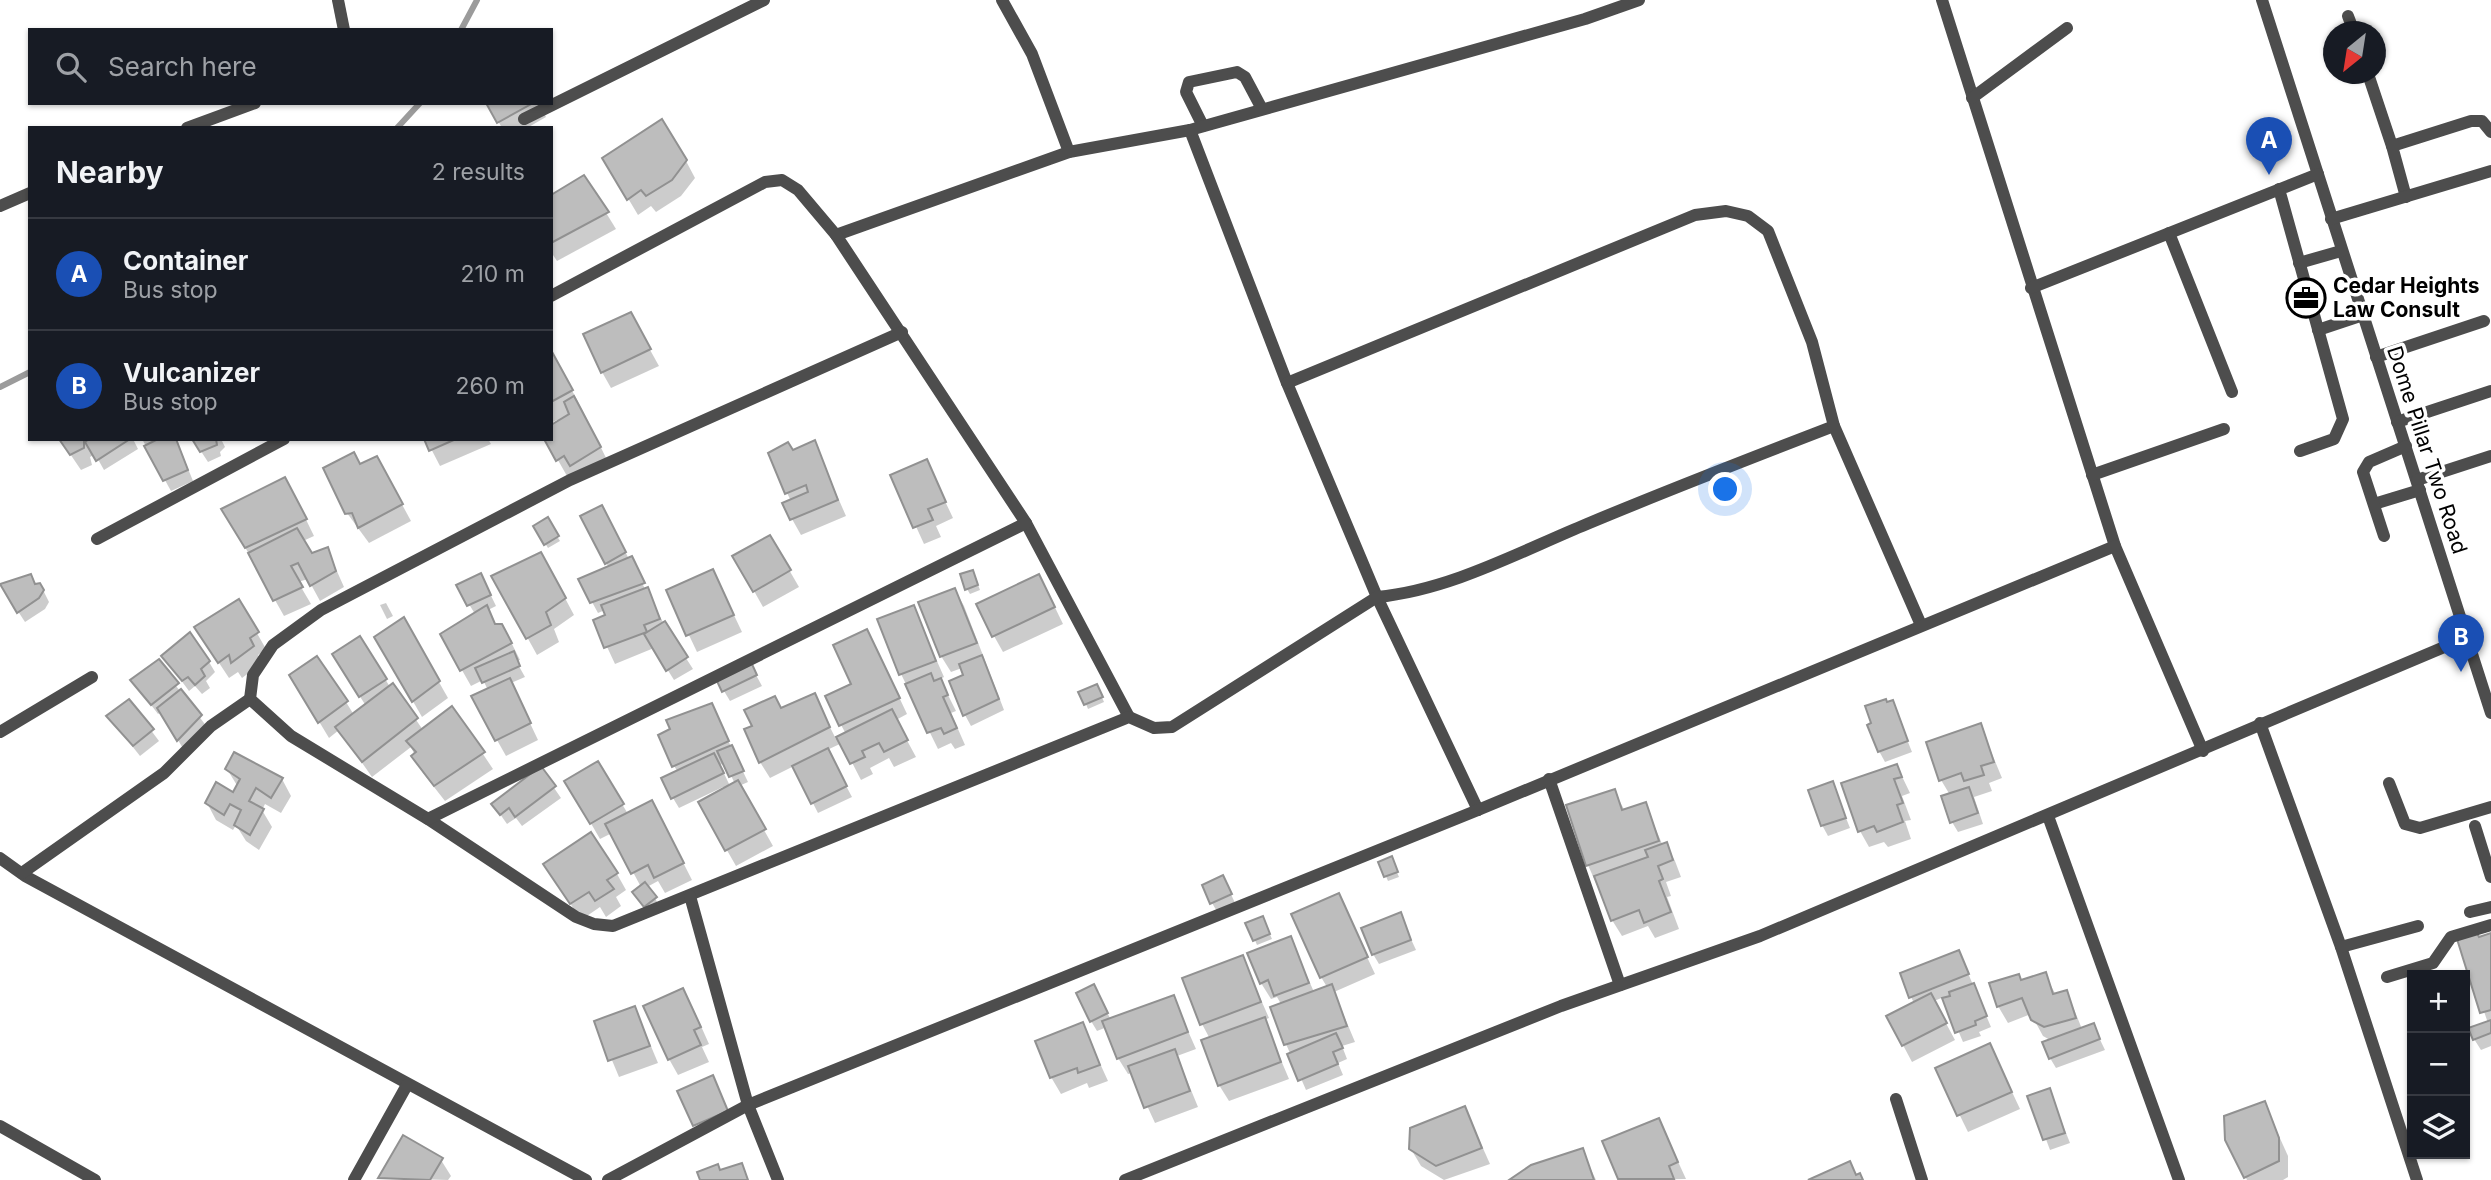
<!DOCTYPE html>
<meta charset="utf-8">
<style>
body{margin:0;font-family:Inter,sans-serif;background:#242831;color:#f1f3f6}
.controls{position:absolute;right:21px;bottom:21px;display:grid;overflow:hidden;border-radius:0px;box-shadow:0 2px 5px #0004}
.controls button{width:63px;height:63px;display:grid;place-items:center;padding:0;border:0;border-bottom:2px solid #363941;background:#171b24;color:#f1f3f6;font:35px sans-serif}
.compass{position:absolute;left:2323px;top:21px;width:63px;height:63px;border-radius:50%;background:#171b24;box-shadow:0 2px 5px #0004;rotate:210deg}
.you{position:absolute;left:1726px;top:490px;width:24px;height:24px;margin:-18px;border:5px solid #fff;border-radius:50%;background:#1a73e8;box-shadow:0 0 0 10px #1a73e833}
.badge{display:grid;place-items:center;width:46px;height:46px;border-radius:50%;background:#858687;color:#fff;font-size:23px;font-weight:700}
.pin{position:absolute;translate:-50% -58px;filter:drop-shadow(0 2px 4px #0008)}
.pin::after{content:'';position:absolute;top:37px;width:24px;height:21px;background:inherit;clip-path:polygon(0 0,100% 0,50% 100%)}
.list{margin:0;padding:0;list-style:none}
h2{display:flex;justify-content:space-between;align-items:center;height:91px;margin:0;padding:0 28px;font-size:30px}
h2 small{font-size:23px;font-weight:400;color:#9ea1a6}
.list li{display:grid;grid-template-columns:46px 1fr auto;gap:21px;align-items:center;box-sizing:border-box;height:112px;padding:0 28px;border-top:2px solid #363941}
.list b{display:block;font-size:26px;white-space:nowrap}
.list p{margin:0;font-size:23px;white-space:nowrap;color:#9ea1a6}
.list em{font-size:23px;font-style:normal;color:#9ea1a6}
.icon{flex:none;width:38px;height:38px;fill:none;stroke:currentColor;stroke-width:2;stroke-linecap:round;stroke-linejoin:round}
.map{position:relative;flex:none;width:2491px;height:1180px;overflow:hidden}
.search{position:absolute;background:#171b24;box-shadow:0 2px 5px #0004;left:28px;top:28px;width:525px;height:77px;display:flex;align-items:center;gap:18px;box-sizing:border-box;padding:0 24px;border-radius:0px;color:#9ea1a6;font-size:26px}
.panel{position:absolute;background:#171b24;box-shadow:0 2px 5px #0004;left:28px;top:126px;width:525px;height:315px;border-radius:0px}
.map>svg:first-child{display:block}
</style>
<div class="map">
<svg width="2491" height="1180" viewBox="0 0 2491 1180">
<rect width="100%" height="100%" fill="#fff"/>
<!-- shadow -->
<g fill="#0003" fill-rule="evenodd">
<polygon points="488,103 539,103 546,117 527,128 502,128"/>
<polygon points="604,158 686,161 695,178 681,196 656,212 651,206 638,215"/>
<polygon points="584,177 616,229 557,261 551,252 551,197"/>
<polygon points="630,314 659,366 611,388 602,372"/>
<polygon points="551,352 581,407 609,464 567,476 546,439 551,439 559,422 557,420 551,423"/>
<polygon points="60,439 133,439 138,449 104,470 95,454 90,457 92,465 81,470"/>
<polygon points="142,439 176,439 193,481 171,491"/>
<polygon points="193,439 221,439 225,447 220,452 221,456 208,462"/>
<polygon points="426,439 488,439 491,444 440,466"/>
<polygon points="814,443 846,516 801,535 792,519 791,501 787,493 792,452"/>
<polygon points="926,461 953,518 936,526 941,537 924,544 893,476"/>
<polygon points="386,475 411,521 369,543 347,513"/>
<polygon points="294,495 314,536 303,541 312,555 327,549 344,587 320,601 308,579 298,582 311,604 284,616 224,510"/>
<polygon points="582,517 607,518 664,624 693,669 674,680 654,648 615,664 595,621 608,616 605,610 598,613 592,602 609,568"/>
<polygon points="547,520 560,541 548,548 535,527"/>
<polygon points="770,537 799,587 763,607 735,557"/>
<polygon points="550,570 574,615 554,629 559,642 537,655 494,577"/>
<polygon points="713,571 742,632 697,652 668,591"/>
<polygon points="481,575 496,606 488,610 495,622 492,622 511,642 520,660 516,661 525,677 511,683 538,740 506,756 497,740 488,690 483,680 471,686 442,635 475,614 458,586"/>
<polygon points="975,577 980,590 970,594 967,589"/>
<polygon points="40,584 49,602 45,609 25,622 8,596"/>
<polygon points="955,590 964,606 1004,710 971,726 965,715 966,676 962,668 951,672 941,656"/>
<polygon points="1048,593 1063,624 1003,652 994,636"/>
<polygon points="239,602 266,649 258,655 262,663 242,678 238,672 229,678 196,628"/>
<polygon points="386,603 393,616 387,619 380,605"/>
<polygon points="913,607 944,677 940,679 956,711 951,713 965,745 955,749 951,743 938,749 901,674"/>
<polygon points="403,619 448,698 422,717 376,637"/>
<polygon points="360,638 390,687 392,685 423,730 452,708 493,769 445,801 423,773 411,747 372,777 339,730 329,738 291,675 346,702 354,715 366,706 340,665"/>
<polygon points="876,648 907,714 896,720 916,757 894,767 889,758 870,768 873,774 861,780 842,743 827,750 852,797 818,813 794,766 770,778 760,762 781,710 814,696 836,739 846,734 841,725 854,685"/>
<polygon points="163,656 209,662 215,672 206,681 210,688 202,694 195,686 189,691"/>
<polygon points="158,662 207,727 184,750 161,712 158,714 132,680"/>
<polygon points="756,675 762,686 730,701 724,691"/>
<polygon points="1099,691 1104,702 1088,709 1086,704"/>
<polygon points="129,701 159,741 140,756 109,717"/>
<polygon points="1892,702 1912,752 1885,762 1879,751 1887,703"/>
<path d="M711,705L748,782L739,786L773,846L736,866L700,803L724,790L723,787L679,808L673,798L678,772L674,766ZM725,763L735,784L730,786L720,765Z"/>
<polygon points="1980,725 2002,778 1989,783 1992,791 1974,797 1983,824 1958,832 1952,822 1950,795 1941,780"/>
<polygon points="598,764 628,814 661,819 692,880 665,893 658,881 647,887 658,903 648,911 637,897 641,887 612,833 600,839 567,782"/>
<polygon points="1897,766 1910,793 1902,796 1911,820 1905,821 1911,839 1888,847 1884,842 1869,847 1860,831"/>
<polygon points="227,769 282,779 291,796 281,813 265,804 262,810 272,827 259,850 246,841 236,825 233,830 216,820 207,803 234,795 238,787"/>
<polygon points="541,769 561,798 522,826 516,818 507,824 493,804"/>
<polygon points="1832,783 1850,828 1828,836 1822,825"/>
<polygon points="1614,791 1625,811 1645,804 1663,846 1666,844 1675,861 1681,877 1666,882 1671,896 1667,897 1679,929 1655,938 1648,926 1622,936 1612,920 1588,865"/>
<polygon points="1380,863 1393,863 1399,877 1388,881"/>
<polygon points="617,874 626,890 616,897 621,906 606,917 600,907 581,920 555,880"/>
<polygon points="1228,888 1236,905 1218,913 1212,903"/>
<polygon points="1338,895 1375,974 1334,992 1355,1042 1342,1046 1347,1059 1338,1063 1343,1075 1306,1090 1286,1044 1281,1004 1277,997 1271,999 1261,983 1290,938 1314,992 1327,987 1321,977"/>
<polygon points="1400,915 1416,950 1379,964 1373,954"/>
<polygon points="1265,923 1272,939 1257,945 1248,924"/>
<polygon points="2491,934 2491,1046 2481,1050 2474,1039 2488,1023 2459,940"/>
<polygon points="1959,952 1991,1027 1979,1032 1981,1036 1963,1042 1944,997 1934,1001 1955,1040 1912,1062 1888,1017 1914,1003 1911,997"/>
<polygon points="1242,957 1269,1018 1264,1020 1289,1079 1229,1101 1219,1085 1210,1039 1202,1024"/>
<polygon points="2045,975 2056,995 2067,992 2082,1029 2093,1025 2105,1050 2056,1068 2050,1058 2050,1040 2043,1036 2031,1014 2008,1023 1998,1006 2019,976 2022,982"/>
<polygon points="1099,997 1111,1020 1173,997 1196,1049 1177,1056 1198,1107 1155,1123 1132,1073 1128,1074 1118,1058 1107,1027 1097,1031 1091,1021"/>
<polygon points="692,1006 709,1044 702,1047 709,1062 678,1075 669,1059"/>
<polygon points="635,1008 658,1063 619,1077 596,1022"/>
<polygon points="1082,1024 1108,1081 1089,1088 1087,1083 1061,1094 1051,1077"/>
<polygon points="1998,1062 2020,1109 1968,1132 1937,1069"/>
<polygon points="2049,1090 2070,1143 2050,1150 2030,1097"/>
<polygon points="2264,1103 2288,1156 2288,1177 2283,1180 2247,1180 2226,1139"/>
<polygon points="1465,1108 1490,1164 1444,1180 1421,1166 1411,1149"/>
<polygon points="1659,1120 1686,1179 1621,1180 1605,1142"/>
<polygon points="1582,1151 1596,1180 1512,1180"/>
<polygon points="441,1160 451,1176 448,1180 380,1178"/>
</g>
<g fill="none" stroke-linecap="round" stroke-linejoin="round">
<!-- stream -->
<g stroke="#9b9b9b" stroke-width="6">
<polyline points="461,30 477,0"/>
<polyline points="397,128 420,103"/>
<polyline points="0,387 30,372"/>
</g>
</g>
<!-- building -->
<g fill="#bdbdbd" stroke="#919191" stroke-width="2">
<polygon points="486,103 533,103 497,123"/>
<polygon points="662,119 687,160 672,180 646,196 641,190 627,200 602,158"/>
<polygon points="584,175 609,212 551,243 551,195"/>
<polygon points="631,312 651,349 601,373 583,334"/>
<polygon points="551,350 573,390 551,402"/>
<polygon points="574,396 601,447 570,466 564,456 556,461 544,439 551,439 551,425 569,414 564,402"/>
<polygon points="59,439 84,439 84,448 70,455"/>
<polygon points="89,439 130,439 96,461 85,442"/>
<polygon points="158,439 176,439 188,470 163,481 144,446"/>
<polygon points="192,439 216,439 217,445 200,452"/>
<polygon points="424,439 456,439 429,451"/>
<polygon points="815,440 838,500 790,520 782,503 808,492 806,485 785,494 768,453 788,442 793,450"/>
<polygon points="354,452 360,464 377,456 403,504 358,528 352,513 345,514 323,468"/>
<polygon points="927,459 946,502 928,509 933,520 913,528 890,475"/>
<polygon points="285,477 307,519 245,548 221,509"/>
<polygon points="602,505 626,552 605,564 580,516"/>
<polygon points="548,517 559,536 544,545 533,526"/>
<polygon points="297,528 312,553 328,547 336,571 310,586 298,563 291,566 303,587 273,601 248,553"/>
<polygon points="770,535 791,570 753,592 732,556"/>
<polygon points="541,552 566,598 546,612 551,625 526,639 491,576"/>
<polygon points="632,556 645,583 590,603 578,579"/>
<polygon points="713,569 734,615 686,636 666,590"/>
<polygon points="973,570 978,585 965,590 960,574"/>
<polygon points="481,573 491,595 467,606 456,585"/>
<polygon points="31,574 35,584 40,583 44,590 39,598 17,613 0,584"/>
<polygon points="1039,574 1055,607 992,637 976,604"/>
<polygon points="648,587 660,619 644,625 647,632 604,648 593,620 605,615 601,605"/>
<polygon points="955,588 977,643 940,657 918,602"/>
<polygon points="239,599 259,632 250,638 254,646 231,663 229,655 218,663 194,627"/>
<polygon points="487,605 495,624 502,624 512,643 460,671 440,634"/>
<polygon points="914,605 936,661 899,675 877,619"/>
<polygon points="404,617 440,681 412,702 374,637"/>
<polygon points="665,621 688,657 666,671 644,634"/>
<polygon points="867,629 900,698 839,726 825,696 851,684 833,645"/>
<polygon points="190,632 210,661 201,669 205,676 195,685 188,677 182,681 161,656"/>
<polygon points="360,636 387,679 359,697 332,654"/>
<polygon points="514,651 520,666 482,683 475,668"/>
<polygon points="982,655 999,699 963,716 949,681 963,675 959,664"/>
<polygon points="317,656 348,701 318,723 289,675"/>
<polygon points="159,659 179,683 151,705 130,680"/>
<polygon points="751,662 757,675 722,692 716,679"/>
<polygon points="931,673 934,681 941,678 948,695 943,697 957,728 944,734 941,728 927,733 905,684"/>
<polygon points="510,678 531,723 495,741 471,696"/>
<polygon points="393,683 418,718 362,762 335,727"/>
<polygon points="1097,684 1103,697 1084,705 1078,692"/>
<polygon points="181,689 202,715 177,741 157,708"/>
<polygon points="815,693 830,727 759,763 744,729 752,726 744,710 775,696 781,708"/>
<polygon points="129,699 154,729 133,746 106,716"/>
<polygon points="1886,699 1887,702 1893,700 1908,741 1878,752 1867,725 1871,723 1865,706"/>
<polygon points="712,703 729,741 672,767 658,735 670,729 666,720"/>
<polygon points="452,706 485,752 434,786 411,756 416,752 406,741"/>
<polygon points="892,709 908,740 884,752 879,743 862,751 865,757 850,764 836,737"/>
<polygon points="1981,723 1994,762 1981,766 1984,775 1964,781 1961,773 1939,781 1926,742"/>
<polygon points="732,745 744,771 729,777 717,751"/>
<polygon points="828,748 847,786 811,804 792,766"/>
<polygon points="234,752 283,778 271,798 256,788 249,801 264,809 250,835 234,825 241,810 230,804 224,815 205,803 216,782 233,792 240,779 225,769"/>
<polygon points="714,753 724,773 671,799 661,778"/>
<polygon points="598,761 624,804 590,824 564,781"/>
<polygon points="1897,764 1902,777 1894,779 1903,803 1897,805 1903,822 1877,832 1874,826 1858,832 1841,783"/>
<polygon points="541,766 556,786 515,817 509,808 500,815 491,804"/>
<polygon points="738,780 766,829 725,851 698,802"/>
<polygon points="1833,781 1846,818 1821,826 1808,790"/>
<polygon points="1969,787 1978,813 1950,823 1941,796"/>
<polygon points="1615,789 1622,810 1646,802 1659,841 1586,866 1566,805"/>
<polygon points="652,800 684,863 654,878 648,865 631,874 605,824"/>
<polygon points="591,832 618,873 607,880 614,889 595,901 589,892 570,904 543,864"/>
<polygon points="1667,842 1673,860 1658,866 1663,879 1659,881 1671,912 1644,923 1639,910 1611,921 1594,876 1648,857 1645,850"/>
<polygon points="1392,856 1398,872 1384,877 1378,862"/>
<polygon points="1223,875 1232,894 1210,904 1202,885"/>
<polygon points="645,882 657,897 644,907 632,892"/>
<polygon points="1339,893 1368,957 1320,978 1291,914"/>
<polygon points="1401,912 1411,940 1372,955 1361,928"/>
<polygon points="1263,916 1270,934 1253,941 1245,923"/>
<polygon points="2477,933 2479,937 2491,933 2491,1010 2480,1013 2457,939"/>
<polygon points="1291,936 1309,983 1274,996 1268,980 1260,984 1247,953"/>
<polygon points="1959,950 1969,974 1909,998 1900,973"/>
<polygon points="1243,955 1261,1002 1200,1025 1182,978"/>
<polygon points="2046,972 2053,994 2067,990 2076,1018 2044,1027 2031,1020 2022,998 1997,1007 1989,983 2019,974 2021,980"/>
<polygon points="1974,983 1987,1016 1975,1021 1976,1025 1955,1033 1942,998 1950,996 1949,992"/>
<polygon points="1094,984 1108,1013 1090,1022 1076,993"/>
<polygon points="1332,984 1347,1026 1284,1045 1270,1007"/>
<polygon points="683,988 701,1027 694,1030 701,1045 668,1060 643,1006"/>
<polygon points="1931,993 1947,1023 1902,1046 1886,1016"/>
<polygon points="1174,995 1188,1032 1117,1059 1102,1021"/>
<polygon points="635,1006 650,1046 608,1061 594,1021"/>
<polygon points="1265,1017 1281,1062 1218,1086 1201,1040"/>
<polygon points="2491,1020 2491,1033 2473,1040 2468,1028"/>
<polygon points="1083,1022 1100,1065 1078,1073 1077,1068 1050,1078 1035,1041"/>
<polygon points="2094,1023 2100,1039 2049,1059 2042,1042"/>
<polygon points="1336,1033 1343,1048 1333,1052 1338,1064 1298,1081 1287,1054"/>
<polygon points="1990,1043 2012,1092 1957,1116 1935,1068"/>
<polygon points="1175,1049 1190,1091 1144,1108 1128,1066"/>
<polygon points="713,1075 728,1111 693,1126 677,1091"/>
<polygon points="2050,1088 2065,1133 2043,1140 2027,1096"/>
<polygon points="2265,1101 2279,1138 2279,1161 2244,1178 2225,1140 2224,1116"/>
<polygon points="1465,1106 1482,1148 1436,1166 1409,1149 1410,1128"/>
<polygon points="1659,1118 1678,1162 1669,1166 1674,1179 1618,1179 1602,1141"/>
<polygon points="403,1135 443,1158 430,1180 378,1178"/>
<polygon points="1583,1148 1594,1180 1509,1180 1531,1165"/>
<polygon points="1850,1161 1856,1175 1860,1173 1863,1180 1808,1180"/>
<polygon points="742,1163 748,1180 700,1180 697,1172 718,1164 720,1170"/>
</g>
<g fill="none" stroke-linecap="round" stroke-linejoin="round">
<!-- minor -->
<g stroke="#4d4d4d" stroke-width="12">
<polyline points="338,0 344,30"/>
<polyline points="1002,0 1032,54 1069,152"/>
<polyline points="1942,0 2115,546 2203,751"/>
<polyline points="2262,0 2491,713"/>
<polyline points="2348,16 2354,32"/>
<polyline points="2368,74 2392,146"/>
<polyline points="1972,98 2067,28"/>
<polyline points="524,119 764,0"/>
<polyline points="1203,126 1186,92 1189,82 1237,72 1245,77 1262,109"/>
<polyline points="187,128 255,103"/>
<polyline points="1190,130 1287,383 1377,597 1478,810"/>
<polyline points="2279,189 2343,419 2334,439 2300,451"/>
<polyline points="2406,197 2392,146 2471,121 2482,121 2491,132"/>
<polyline points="0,206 30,193"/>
<polyline points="2331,219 2491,171"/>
<polyline points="2169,233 2232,392"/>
<polyline points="836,235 1069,152 1190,130 1585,19 1639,0"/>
<polyline points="2299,263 2341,251"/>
<polyline points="2031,288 2318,174"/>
<polyline points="551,296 765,182 782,180 798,190 836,235 1026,523 1129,717"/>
<polyline points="2318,330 2363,315"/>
<path d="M902,332L570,480L321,610L273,645L253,675L250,699L291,736L428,819L576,917L594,924L613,926L1129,717L1154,728L1172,727L1377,597C1450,590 1519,552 1587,524C1668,490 1751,458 1834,426"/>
<polyline points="2376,357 2484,321"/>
<polyline points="1287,383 1695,215 1726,211 1748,216 1768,231 1812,342 1834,426 1921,625"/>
<polyline points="2397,422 2491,391"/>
<polyline points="2092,475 2224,429"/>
<polyline points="2417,480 2491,456"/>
<polyline points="2374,504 2420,490"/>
<polyline points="2384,536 2363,472 2369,462 2406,446"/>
<polyline points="97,539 284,439"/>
<polyline points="2260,723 2341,947 2417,1180"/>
<polyline points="0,732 92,677"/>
<polyline points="1549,779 1620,985"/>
<polyline points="2389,783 2405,824 2420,828 2491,807"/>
<polyline points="2048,816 2179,1180"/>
<polyline points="428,819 1026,523"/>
<polyline points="2475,826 2491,877"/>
<polyline points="0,858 25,876 586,1180"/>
<polyline points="22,873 164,773 211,726 250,699"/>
<polyline points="690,896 748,1105 778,1180"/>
<polyline points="2470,912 2491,907"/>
<polyline points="2341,947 2418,926"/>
<polyline points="2387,977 2433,963 2451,937 2491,925"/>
<polyline points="1896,1099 1922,1180"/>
<polyline points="0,1126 95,1180"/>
<polyline points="354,1180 407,1085"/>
<polyline points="608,1180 748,1105 1478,810 2115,546"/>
<polyline points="1125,1180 1561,1006 1760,936 2468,637"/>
</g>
</g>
<!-- icons -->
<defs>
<g id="office-ring" transform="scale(2.0125)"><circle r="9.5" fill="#fff" stroke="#000" stroke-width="1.5"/><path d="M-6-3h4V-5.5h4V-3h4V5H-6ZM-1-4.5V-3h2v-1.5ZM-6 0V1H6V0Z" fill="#000"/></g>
</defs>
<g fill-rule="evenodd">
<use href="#office-ring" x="2306" y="298"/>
</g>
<g text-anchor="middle" stroke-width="7" stroke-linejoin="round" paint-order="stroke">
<!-- poi labels -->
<g font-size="21" font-weight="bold" fill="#000" stroke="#fff" text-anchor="start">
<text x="2333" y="293">Cedar Heights<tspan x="2333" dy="24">Law Consult</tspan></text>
</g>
<!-- street labels -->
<g font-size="21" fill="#000" stroke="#fff">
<text transform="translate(2427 450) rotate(72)" y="7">Dome Pillar Two Road</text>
</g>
</g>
</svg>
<div class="controls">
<button>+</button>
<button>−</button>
<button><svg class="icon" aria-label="layers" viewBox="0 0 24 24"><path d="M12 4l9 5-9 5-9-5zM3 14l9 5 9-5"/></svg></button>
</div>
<svg class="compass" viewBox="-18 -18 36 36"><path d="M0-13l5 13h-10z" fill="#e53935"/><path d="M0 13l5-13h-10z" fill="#9ea1a6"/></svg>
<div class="you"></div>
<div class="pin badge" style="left:2269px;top:175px;background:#1a4fb4">A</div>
<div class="pin badge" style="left:2461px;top:672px;background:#1a4fb4">B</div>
<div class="search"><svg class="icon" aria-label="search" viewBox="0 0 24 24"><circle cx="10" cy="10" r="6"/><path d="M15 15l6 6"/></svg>Search here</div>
<section class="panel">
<h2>Nearby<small>2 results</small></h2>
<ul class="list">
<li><span class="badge" style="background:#1a4fb4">A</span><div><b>Container</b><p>Bus stop</p></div><em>210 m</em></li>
<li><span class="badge" style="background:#1a4fb4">B</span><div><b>Vulcanizer</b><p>Bus stop</p></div><em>260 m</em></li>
</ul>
</section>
</div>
